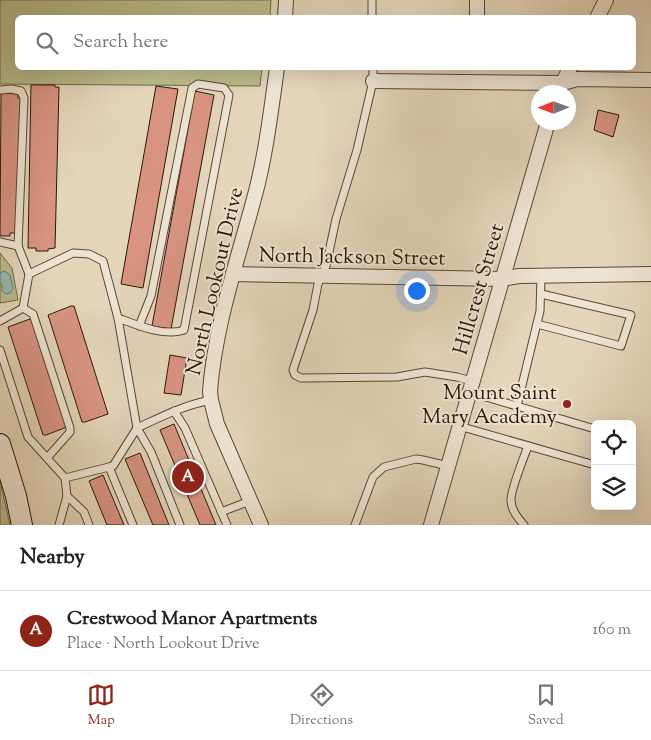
<!DOCTYPE html>
<meta charset="utf-8">
<style>
body{margin:0;font-family:"Sorts Mill Goudy",serif;background:#f2f2f2;color:#222}
.controls{position:absolute;right:15px;bottom:15px;display:grid;overflow:hidden;border-radius:8px;box-shadow:0 5px 20px #0002}
.controls button{width:45px;height:45px;display:grid;place-items:center;padding:0;border:0;border-bottom:1px solid #e0e0e0;background:#fff;color:#222;font:25px sans-serif}
.compass{position:absolute;left:531px;top:85px;width:45px;height:45px;border-radius:50%;background:#fff;box-shadow:0 5px 20px #0002;rotate:269deg}
.you{position:absolute;left:416px;top:290px;width:18px;height:18px;margin:-12px;border:4px solid #fff;border-radius:50%;background:#1a73e8;box-shadow:0 0 0 8px #1a73e833}
.badge{display:grid;place-items:center;width:32px;height:32px;border-radius:50%;background:#8f2418;color:#fff;font-size:16px;font-weight:700}
.pin{position:absolute;translate:-50% -50%;border:2px solid #fff;box-shadow:0 1px 5px #0006}
.list{margin:0;padding:0;list-style:none}
h2{display:flex;justify-content:space-between;align-items:center;height:65px;margin:0;padding:0 20px;font-size:21px}
h2 small{font-size:16px;font-weight:400;color:#767676}
.list li{display:grid;grid-template-columns:32px 1fr auto;gap:15px;align-items:center;box-sizing:border-box;height:80px;padding:0 20px;border-top:1px solid #e0e0e0}
.list b{display:block;font-size:19px;white-space:nowrap}
.list p{margin:0;font-size:16px;white-space:nowrap;color:#767676}
.list em{font-size:16px;font-style:normal;color:#767676}
.icon{flex:none;width:28px;height:28px;fill:none;stroke:currentColor;stroke-width:2;stroke-linecap:round;stroke-linejoin:round}
.map{position:relative;flex:none;width:651px;height:525px;overflow:hidden}
.search{position:absolute;background:#fff;box-shadow:0 5px 20px #0002;left:15px;right:15px;top:15px;height:55px;display:flex;align-items:center;gap:12px;box-sizing:border-box;padding:0 18px;border-radius:8px;color:#767676;font-size:19px}
.sheet{height:145px;background:#fff}
nav{display:flex;justify-content:space-around;align-items:center;box-sizing:border-box;height:70px;border-top:1px solid #e0e0e0;background:#fff;font-size:14px;color:#767676}
nav a{display:grid;justify-items:center;gap:2px}
nav .on{color:#8f2418}
.map>svg:first-child{display:block}
</style>
<div class="map">
<svg width="651" height="525" viewBox="0 0 651 525">
<rect width="100%" height="100%" fill="#e3d4ba"/>
<filter id="stains"><feTurbulence type="fractalNoise" baseFrequency=".004" numOctaves="4"/><feColorMatrix values="0 0 0 0 .2 0 0 0 0 .09 0 0 0 0 .02 0 0 0 .5 -.17"/></filter>
<radialGradient id="worn" r=".72"><stop offset=".6" stop-color="#630" stop-opacity="0"/><stop offset="1" stop-color="#630" stop-opacity=".3"/></radialGradient>
<!-- green -->
<g fill="#babb8b" stroke="#726a4a">
<polygon points="0,0 271,0 270,17 18,18 18,68 262,68 260,86 0,84"/>
<polygon points="0,253 12,268 18,300 0,303"/>
<polygon points="0,481 10,525 0,525"/>
</g>
<!-- water -->
<polygon fill="#95b8b0" stroke="#6a796d" points="4,271 10,275 13,289 10,293 6,294 2,291 2,285 0,283 0,273"/>
<!-- building -->
<g fill="#d89383" stroke="#2a1a09">
<polygon points="31,85 55,85 55,87 59,87 55,248 48,249 48,251 36,251 36,248 28,248"/>
<polygon points="156,86 178,89 143,288 121,284"/>
<polygon points="195,91 214,95 171,329 152,326"/>
<polygon points="1,93 18,94 18,98 21,98 17,233 10,233 10,236 0,236"/>
<polygon points="598,110 619,115 613,137 594,130"/>
<polygon points="71,306 74,306 108,414 85,422 82,422 48,315"/>
<polygon points="30,319 33,319 67,427 46,435 43,435 8,327"/>
<polygon points="170,355 187,358 181,395 164,393"/>
<polygon points="174,424 216,525 200,525 160,430"/>
<polygon points="140,453 169,525 153,525 125,459"/>
<polygon points="103,475 124,525 107,525 89,481"/>
</g>
<g fill="none" stroke-linecap="round" stroke-linejoin="round">
<!-- lane casing -->
<g stroke="#584835" stroke-width="9">
<g id="lane">
<polyline points="372,0 372,18"/>
<polyline points="373,68 373,81 357,150 336,219 326,266 318,284 313,310 293,370 295,375 301,378 397,377 425,372 457,377 472,381"/>
<polyline points="0,90 11,89 21,91 24,98 18,246 29,274"/>
<polyline points="0,242 18,246"/>
<polyline points="23,308 33,314 70,428 70,432 47,458"/>
<path d="M118,318C137,325 164,337 184,330L229,95L224,88L198,84L192,88L151,296L139,326"/>
<polyline points="0,321 23,308 29,274 73,253 89,254 103,261 118,318 137,428 113,466 65,478 67,496 59,525"/>
<polyline points="537,324 621,346 631,315 541,294"/>
<polyline points="0,350 28,437 65,478"/>
<polyline points="469,392 595,429"/>
<polyline points="517,406 540,311 541,276"/>
<polyline points="174,411 185,428 227,525"/>
<polyline points="459,426 595,465"/>
<polyline points="109,467 133,525"/>
<polyline points="67,496 84,512 89,525"/>
<polyline points="221,512 250,501"/>
<path d="M180,525L151,452L137,428C161,417 184,405 211,400"/>
<polyline points="355,525 373,477 384,467 416,459 423,460 448,466"/>
<path d="M524,525C518,518 511,510 511,500C510,492 524,457 528,446"/>
</g>
</g>
<!-- street casing -->
<g stroke="#584835" stroke-width="16">
<g id="street">
<polyline points="285,18 286,0"/>
<polyline points="477,18 477,0"/>
<polyline points="597,18 606,0"/>
<polyline points="373,81 563,83 577,79 651,80"/>
<polyline points="558,92 570,68"/>
<polyline points="233,274 502,279 519,276 651,274"/>
<path d="M261,525L217,424L211,400L210,391C215,325 238,259 255,195C266,154 271,110 277,68"/>
<polyline points="431,525 548,122"/>
</g>
</g>
<!-- secondary casing -->
<g stroke="#2a1a09" stroke-width="22">
<polyline id="secondary" points="0,444 16,496 22,525"/>
</g>
<!-- lane -->
<use href="#lane" stroke="#ede3d2" stroke-width="7"/>
<!-- street -->
<use href="#street" stroke="#ede3d2" stroke-width="14"/>
<!-- secondary -->
<use href="#secondary" stroke="#ede3d2" stroke-width="20"/>
</g>
<!-- markers -->
<circle fill="#8f2418" stroke="#ede3d2" stroke-width="2" cx="567" cy="404" r="5"/>
<g text-anchor="middle" stroke-width="4" stroke-linejoin="round" paint-order="stroke">
<!-- street labels -->
<g font-size="21" fill="#2a1a09" stroke="#ede3d2">
<text transform="translate(352 256) rotate(1)" y="7">North Jackson Street</text>
<text transform="translate(214 281) rotate(-77)" y="7">North Lookout Drive</text>
<text transform="translate(478 289) rotate(-74)" y="7">Hillcrest Street</text>
</g>
<!-- poi labels -->
<g font-size="21" fill="#2a1a09" stroke="#ede3d2" text-anchor="end">
<text x="557" y="399">Mount Saint<tspan x="557" dy="24">Mary Academy</tspan></text>
</g>
</g>
<rect width="100%" height="100%" filter="url(#stains)"/>
<rect width="100%" height="100%" fill="url(#worn)"/>
</svg>
<div class="controls">
<button><svg class="icon" aria-label="locate" viewBox="0 0 24 24"><circle cx="12" cy="12" r="6"/><path d="M12 2v4M12 18v4M2 12h4M18 12h4"/></svg></button>
<button><svg class="icon" aria-label="layers" viewBox="0 0 24 24"><path d="M12 4l9 5-9 5-9-5zM3 14l9 5 9-5"/></svg></button>
</div>
<svg class="compass" viewBox="-18 -18 36 36"><path d="M0-13l5 13h-10z" fill="#e53935"/><path d="M0 13l5-13h-10z" fill="#767676"/></svg>
<div class="you"></div>
<div class="pin badge" style="left:188px;top:477px">A</div>
<div class="search"><svg class="icon" aria-label="search" viewBox="0 0 24 24"><circle cx="10" cy="10" r="6"/><path d="M15 15l6 6"/></svg>Search here</div>
</div>
<section class="sheet">
<h2>Nearby<small></small></h2>
<ul class="list">
<li><span class="badge">A</span><div><b>Crestwood Manor Apartments</b><p>Place · North Lookout Drive</p></div><em>160 m</em></li>
</ul>
</section>
<nav>
<a class="on"><svg class="icon" aria-label="map" viewBox="0 0 24 24"><path d="M3 6l6-2 6 2 6-2v14l-6 2-6-2-6 2zM9 4v14M15 6v14"/></svg>Map</a>
<a><svg class="icon" aria-label="directions" viewBox="0 0 24 24"><path d="M12 3l9 9-9 9-9-9zM9 14v-3h6M13 9l2 2-2 2"/></svg>Directions</a>
<a><svg class="icon" aria-label="saved" viewBox="0 0 24 24"><path d="M7 4h10v16l-5-4-5 4z"/></svg>Saved</a>
</nav>
